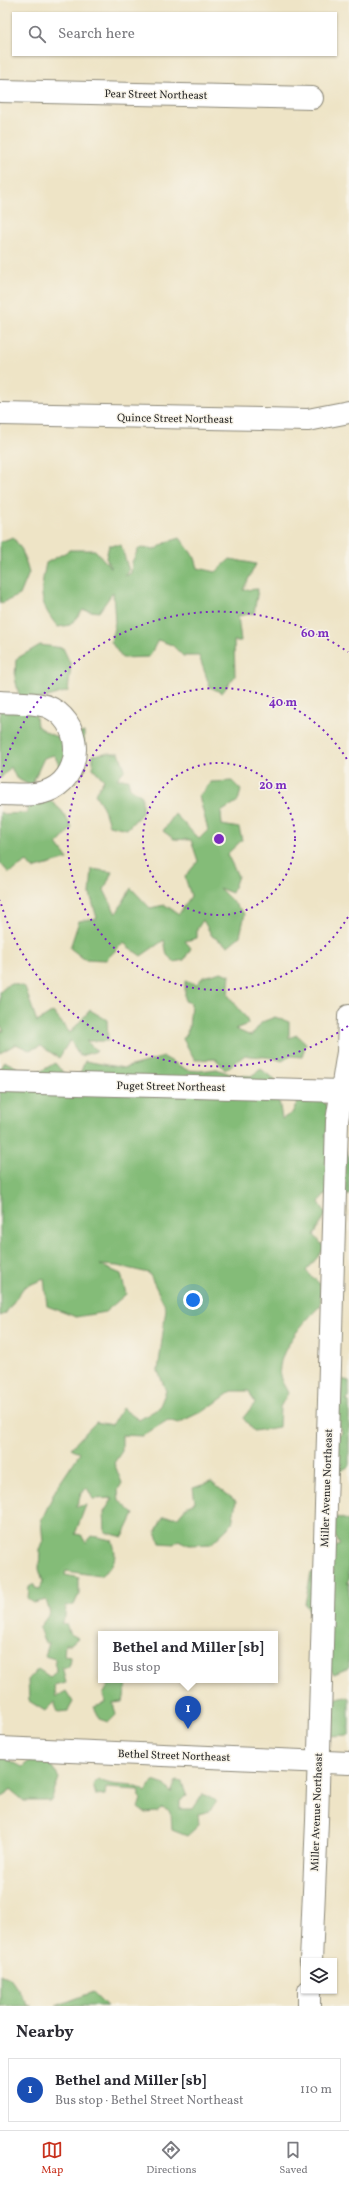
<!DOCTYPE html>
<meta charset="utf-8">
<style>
body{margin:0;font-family:Vollkorn,serif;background:#f7f7f7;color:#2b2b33}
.controls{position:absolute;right:12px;bottom:12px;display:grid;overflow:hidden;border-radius:0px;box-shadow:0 1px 3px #0004}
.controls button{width:36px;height:36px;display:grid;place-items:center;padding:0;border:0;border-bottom:1px solid #e1e1e2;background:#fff;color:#2b2b33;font:20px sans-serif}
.you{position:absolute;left:193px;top:1300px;width:14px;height:14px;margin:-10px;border:3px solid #fff;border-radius:50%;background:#1a73e8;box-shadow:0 0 0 6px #1a73e833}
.badge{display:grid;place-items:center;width:26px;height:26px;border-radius:50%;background:#c8321e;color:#fff;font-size:13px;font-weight:700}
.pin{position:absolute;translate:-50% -33px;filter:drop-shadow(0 1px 2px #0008)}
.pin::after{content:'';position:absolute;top:21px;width:14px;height:12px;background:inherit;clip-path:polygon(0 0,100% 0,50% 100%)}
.popup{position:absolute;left:98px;top:1631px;width:180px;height:52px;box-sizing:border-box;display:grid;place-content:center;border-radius:0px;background:#fff;filter:drop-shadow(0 1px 3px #0005);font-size:13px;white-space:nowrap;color:#7c7c81}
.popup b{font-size:15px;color:#2b2b33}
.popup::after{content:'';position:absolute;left:50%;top:100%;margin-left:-8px;border:8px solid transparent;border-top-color:#fff}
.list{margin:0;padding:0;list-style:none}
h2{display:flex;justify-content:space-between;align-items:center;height:52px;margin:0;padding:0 16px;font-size:17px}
h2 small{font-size:13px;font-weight:400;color:#7c7c81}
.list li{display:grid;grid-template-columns:26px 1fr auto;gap:12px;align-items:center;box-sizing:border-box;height:64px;margin:0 8px 8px;padding:0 8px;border:1px solid #e1e1e2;border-radius:0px}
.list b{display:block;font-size:15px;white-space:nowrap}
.list p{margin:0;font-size:13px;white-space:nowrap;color:#7c7c81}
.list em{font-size:13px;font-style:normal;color:#7c7c81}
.icon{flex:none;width:22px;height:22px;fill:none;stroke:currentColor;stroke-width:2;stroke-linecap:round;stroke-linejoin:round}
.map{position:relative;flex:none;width:349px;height:2006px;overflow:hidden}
.search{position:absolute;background:#fff;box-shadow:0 1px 3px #0004;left:12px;right:12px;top:12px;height:44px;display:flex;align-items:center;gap:10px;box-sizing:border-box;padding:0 14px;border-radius:0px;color:#7c7c81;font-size:15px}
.sheet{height:124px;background:#fff}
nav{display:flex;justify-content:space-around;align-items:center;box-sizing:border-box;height:56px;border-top:1px solid #e1e1e2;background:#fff;font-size:11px;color:#7c7c81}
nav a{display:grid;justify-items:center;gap:2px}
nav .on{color:#c8321e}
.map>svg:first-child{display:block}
</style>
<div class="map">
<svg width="349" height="2006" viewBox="0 0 349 2006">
<rect width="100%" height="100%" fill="#f7f3e8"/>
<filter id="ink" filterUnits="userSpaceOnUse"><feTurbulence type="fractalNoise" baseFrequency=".025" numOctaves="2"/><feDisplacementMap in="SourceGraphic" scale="8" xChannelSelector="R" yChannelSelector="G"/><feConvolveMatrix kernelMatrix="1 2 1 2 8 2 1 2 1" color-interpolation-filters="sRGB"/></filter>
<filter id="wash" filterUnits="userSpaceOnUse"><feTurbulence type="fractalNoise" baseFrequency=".012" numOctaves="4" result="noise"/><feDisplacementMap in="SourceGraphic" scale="16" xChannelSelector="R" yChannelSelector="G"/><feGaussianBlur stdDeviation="0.9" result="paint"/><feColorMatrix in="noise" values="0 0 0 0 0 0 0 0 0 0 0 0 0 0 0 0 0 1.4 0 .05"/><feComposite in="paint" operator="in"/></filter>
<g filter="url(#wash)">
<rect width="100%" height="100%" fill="#eee4c6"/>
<!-- forest -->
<g fill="#84bc78" stroke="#587452">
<polygon points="13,537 22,550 29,573 20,595 0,604 0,542"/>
<path d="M180,538L195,558L198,568L216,572L230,559L256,564L243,590L258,589L254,613L238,616L241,641H234L235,676L222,693L210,687L199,656H183L172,645L158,640L149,657L122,658L111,642L115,622L113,592L99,612L83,610L70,625L58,627C38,603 40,592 46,563L70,550H95L111,568L106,558L109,545H121L129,571L125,576L131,573L132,562L139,548L156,549L167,542Z"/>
<polygon points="40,645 63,648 71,665 68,691 41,699 19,695 15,678 16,659"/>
<path d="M35,709L37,726C57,740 61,739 84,732V763L64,774L54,755L44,758L31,786L16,778L11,767L0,779V710Z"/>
<polygon points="105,753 119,753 125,769 117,779 128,779 130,788 142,796 142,813 127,829 109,825 103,807 95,794 104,780 93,768 93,755"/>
<polygon points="232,781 241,790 238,801 221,812 222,825 239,828 242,840 227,854 238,876 232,893 219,888 245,914 240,936 228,946 212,936 203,920 197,929 197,938 185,941 191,948 184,960 174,962 167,955 164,940 141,956 127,946 124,942 106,960 84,959 70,948 79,921 97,918 90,894 92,869 112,872 104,890 116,914 131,888 150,908 165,905 179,914 191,896 185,877 198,861 191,840 174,839 163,831 175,814 199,839 208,830 199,796 211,782"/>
<polygon points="45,796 62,811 72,828 57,844 68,859 33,869 27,862 9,873 0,863 0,812 4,814 27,813 27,802"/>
<path d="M221,972L230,975L228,995L247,1019L248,1024L235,1029L251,1036L262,1022L275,1017L289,1022V1038L297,1035L306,1043L302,1057L291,1056L282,1061C269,1055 258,1058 245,1055L225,1070L216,1059L195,1060L183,1039L189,1028L191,1003L185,1001V981L197,984L203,977Z"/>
<polygon points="10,983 25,987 37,1022 53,1012 70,1033 90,1010 107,1020 108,1041 86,1041 97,1051 80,1056 70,1040 59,1058 41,1046 29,1050 16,1044 0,1053 0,1031 4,1031 0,1025 0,992"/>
<path d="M164,1057L187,1070L199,1071L217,1069L232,1075L251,1076L261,1069L276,1081L282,1119L292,1113L308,1082C325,1100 335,1111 325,1136L342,1144L349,1157V1195H325L319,1202L326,1214L314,1235L325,1248L306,1271L320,1284L321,1305C305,1321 276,1351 280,1376C281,1382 286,1388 288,1393L280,1407L279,1427L254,1431L243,1418L255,1403L249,1391H232L207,1409L178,1423L168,1420L142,1436L122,1435V1451L114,1463L122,1483L118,1490L119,1500L134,1514L123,1537L105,1532L104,1512L113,1498L93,1499L87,1488L82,1492L76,1507L86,1505L75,1534L81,1535L86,1543L92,1536L112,1540C118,1558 115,1565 100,1576L66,1571L65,1575L79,1578V1594L74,1605L66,1606L65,1617L61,1623L66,1624L69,1633L78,1638L71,1644H65L64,1656L70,1657L69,1667L60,1668L63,1670L66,1683L54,1686L56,1697L66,1691L73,1702L68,1711L58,1712L54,1702L45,1711L29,1701L28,1680L38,1669L50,1677L56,1672L55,1659L45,1656L49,1643H45L39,1628L50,1613L46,1600L34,1603L28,1599L29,1587L34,1584L35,1588L40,1589L43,1582L39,1569L40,1550L43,1542L41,1521L56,1489L80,1453L71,1448L96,1422L112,1425L122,1408L139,1420L159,1408L166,1391L158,1371L166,1308L149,1273L118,1266L100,1265L121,1274L126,1294L105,1312L76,1317L47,1306L44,1279L24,1287L5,1314L0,1316V1069L4,1061L18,1068L27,1079L55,1063L64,1074L63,1092L70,1099L85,1061L124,1068Z"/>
<polygon points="341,1379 349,1381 349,1398 346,1400 349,1402 349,1466 335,1475 333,1441 342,1433 335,1416 332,1385"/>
<polygon points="211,1482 236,1501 232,1524 211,1544 189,1545 178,1540 174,1544 160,1543 156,1531 163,1517 178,1517 188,1505 195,1502 193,1488"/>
<polygon points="337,1517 348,1520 349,1528 349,1578 347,1583 349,1583 349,1668 334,1674 316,1652 327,1636 305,1604 311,1573 334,1574 321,1553 340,1545 331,1529"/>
<polygon points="116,1680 123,1680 127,1682 123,1702 113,1703 116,1715 109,1722 100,1719 94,1707 106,1703 103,1695 110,1682"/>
<polygon points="345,1696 349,1698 349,1735 327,1736 330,1700"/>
<polygon points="42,1751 59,1778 51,1801 24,1801 11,1790 0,1797 0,1755 22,1767"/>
<path d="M99,1779C113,1789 132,1781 146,1792L153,1781L165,1785L171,1793L176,1781L182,1782L187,1796L180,1801V1809H193L203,1794L216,1801L210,1811L198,1814L199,1825L187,1836L172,1830L171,1812L162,1808L158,1812L145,1813L138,1808L141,1799L138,1790L106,1788L105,1795L96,1796L93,1784Z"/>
<polygon points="0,1974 10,1978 29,2006 32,2006 0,2006"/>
<polygon points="93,1992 107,2006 56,2006"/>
</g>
</g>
<g filter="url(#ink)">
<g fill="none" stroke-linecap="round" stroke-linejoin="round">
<!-- minor casing -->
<g stroke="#8c8878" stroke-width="24">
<g id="minor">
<polyline points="0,91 312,98"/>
<polyline points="0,414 308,420 349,412"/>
<path d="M0,702C15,703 32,702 46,706C82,719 85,772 52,789C36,797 17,794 0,794"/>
<polyline points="0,1082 342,1091"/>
<polyline points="311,1961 317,1821 337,1121 348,1052 349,1016"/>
<polyline points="309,2006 309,1991"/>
</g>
</g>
<!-- tertiary casing -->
<g stroke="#8c8878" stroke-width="24">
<polyline id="tertiary" points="0,1748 349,1763"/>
</g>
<!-- minor -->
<use href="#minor" stroke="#fff" stroke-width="22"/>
<!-- tertiary -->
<use href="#tertiary" stroke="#fff" stroke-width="22"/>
</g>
</g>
<!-- distance rings -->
<g fill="none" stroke="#7b2cbf" stroke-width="2" stroke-dasharray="2 4">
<circle cx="219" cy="839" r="76"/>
<path d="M348 917A151 151 0 1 1 348 761"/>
<path d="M348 1026A227 227 0 0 1 0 900M0 778A227 227 0 0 1 348 652"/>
</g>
<g text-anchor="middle" stroke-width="3" stroke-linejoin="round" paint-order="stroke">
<!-- street labels -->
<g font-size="11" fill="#2b2b2b" stroke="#f7f3e8">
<text transform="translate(156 94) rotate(1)" y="4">Pear Street Northeast</text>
<text transform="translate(175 418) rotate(1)" y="4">Quince Street Northeast</text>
<text transform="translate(171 1086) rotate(1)" y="4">Puget Street Northeast</text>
<text transform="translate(326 1488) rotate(-88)" y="4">Miller Avenue Northeast</text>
<text transform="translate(174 1755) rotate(2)" y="4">Bethel Street Northeast</text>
<text transform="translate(316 1812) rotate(-88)" y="4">Miller Avenue Northeast</text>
</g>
</g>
<circle cx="219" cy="839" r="6" fill="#7b2cbf" stroke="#f7f3e8" stroke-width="2"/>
<g font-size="12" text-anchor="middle" font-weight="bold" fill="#7b2cbf" stroke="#f7f3e8" stroke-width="3" stroke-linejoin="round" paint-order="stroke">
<text x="315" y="637">60 m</text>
<text x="283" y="706">40 m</text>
<text x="273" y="789">20 m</text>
</g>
</svg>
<div class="controls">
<button><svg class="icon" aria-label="layers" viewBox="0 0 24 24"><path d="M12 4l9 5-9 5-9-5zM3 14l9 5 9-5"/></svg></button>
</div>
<div class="you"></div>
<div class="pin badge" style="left:188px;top:1729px;background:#1a4fb4">1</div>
<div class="popup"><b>Bethel and Miller [sb]</b>Bus stop</div>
<div class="search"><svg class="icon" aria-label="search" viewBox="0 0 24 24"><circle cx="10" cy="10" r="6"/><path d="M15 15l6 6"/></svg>Search here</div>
</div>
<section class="sheet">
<h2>Nearby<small></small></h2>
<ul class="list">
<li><span class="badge" style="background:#1a4fb4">1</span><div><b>Bethel and Miller [sb]</b><p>Bus stop · Bethel Street Northeast</p></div><em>110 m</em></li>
</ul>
</section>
<nav>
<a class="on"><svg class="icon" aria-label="map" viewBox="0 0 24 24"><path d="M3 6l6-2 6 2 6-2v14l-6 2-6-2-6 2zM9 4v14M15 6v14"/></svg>Map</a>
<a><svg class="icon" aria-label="directions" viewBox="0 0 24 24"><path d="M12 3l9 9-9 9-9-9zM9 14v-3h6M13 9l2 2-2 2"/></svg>Directions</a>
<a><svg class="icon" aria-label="saved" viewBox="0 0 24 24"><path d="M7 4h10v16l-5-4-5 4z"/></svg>Saved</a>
</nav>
